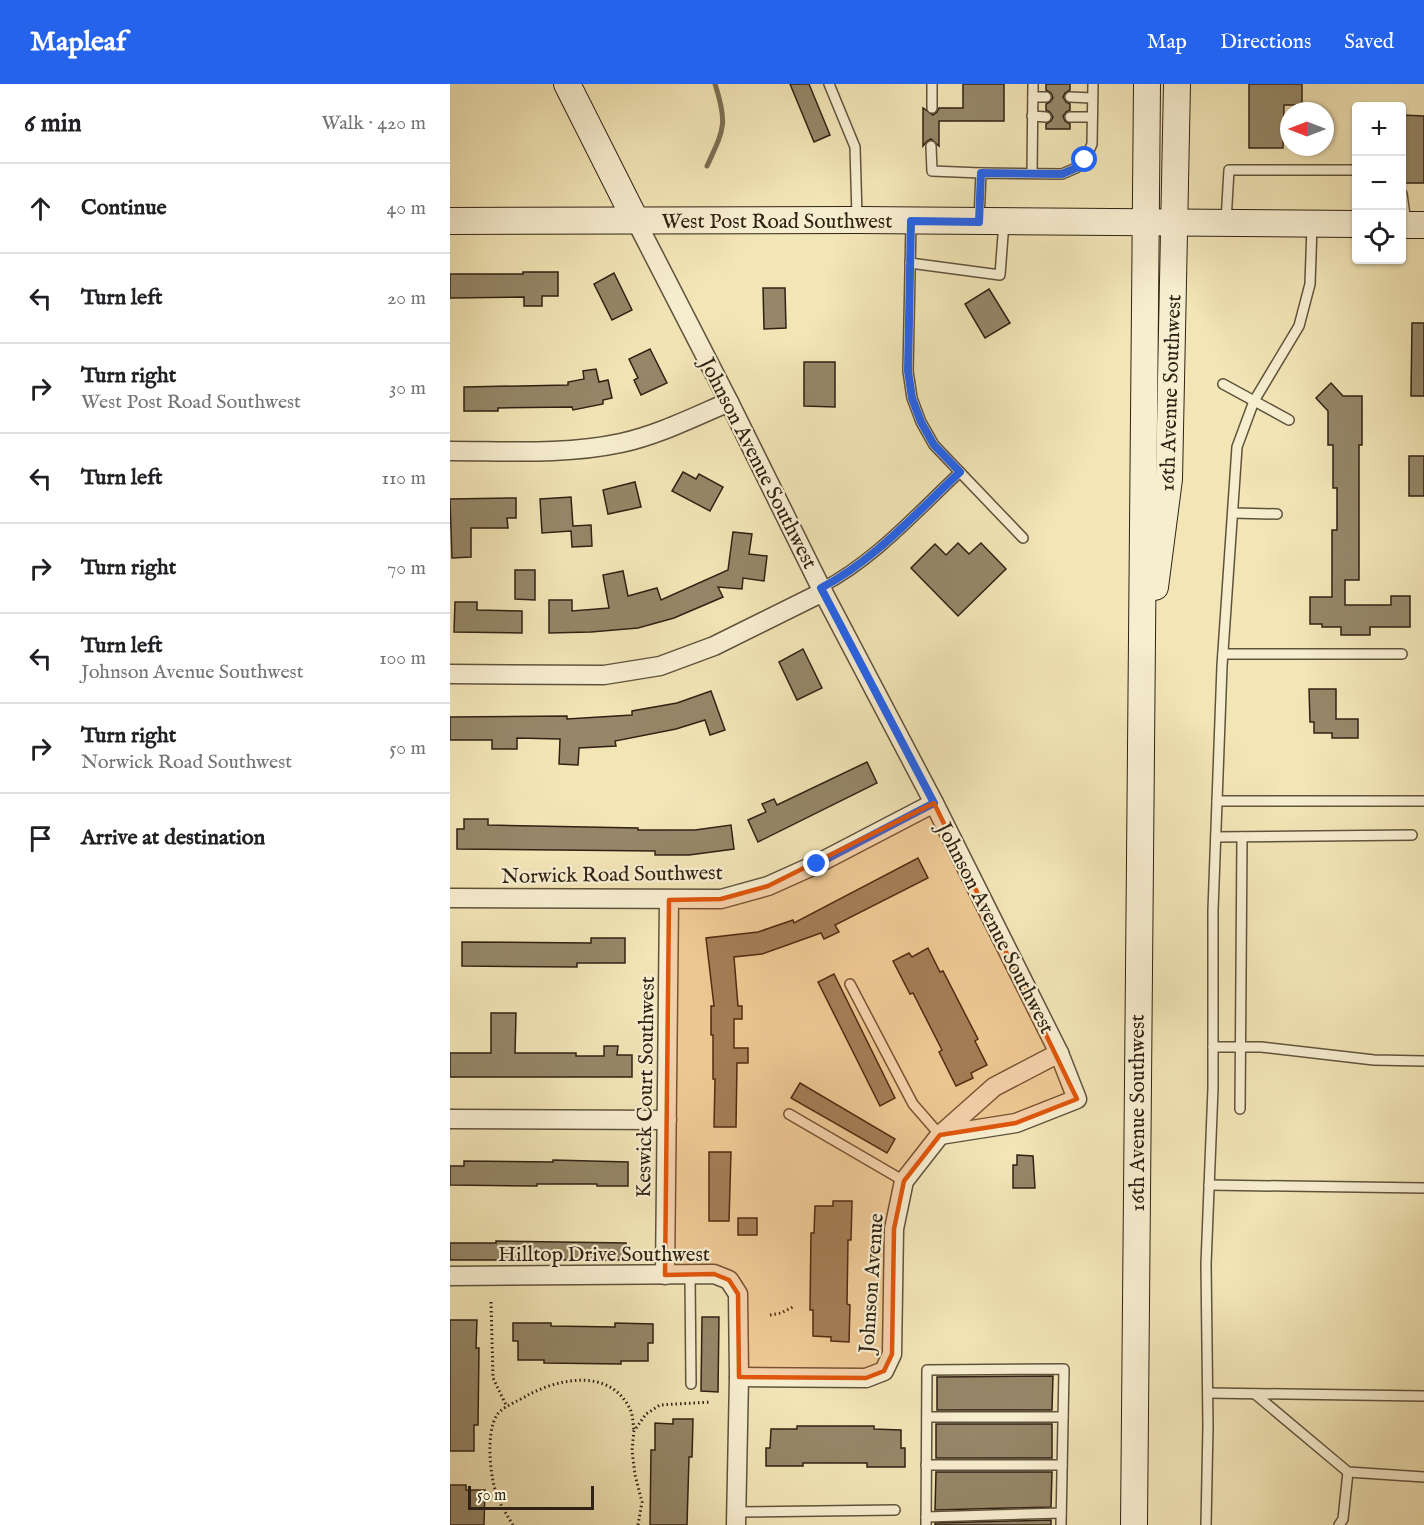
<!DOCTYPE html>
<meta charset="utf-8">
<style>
body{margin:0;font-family:"IM FELL English",serif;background:#f2f2f2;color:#202124}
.controls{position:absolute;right:18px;top:18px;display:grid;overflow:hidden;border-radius:6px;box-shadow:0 2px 4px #0004}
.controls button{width:54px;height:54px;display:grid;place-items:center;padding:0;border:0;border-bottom:2px solid #e0e0e0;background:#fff;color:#202124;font:30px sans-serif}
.compass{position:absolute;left:830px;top:18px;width:54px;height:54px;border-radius:50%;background:#fff;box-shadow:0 2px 4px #0004;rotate:270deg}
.scale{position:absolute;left:18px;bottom:15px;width:126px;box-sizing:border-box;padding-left:6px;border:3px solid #302214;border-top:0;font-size:16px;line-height:21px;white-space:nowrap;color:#302214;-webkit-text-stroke:4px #f7eed0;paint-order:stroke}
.stop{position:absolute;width:18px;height:18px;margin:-14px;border:4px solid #2563eb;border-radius:50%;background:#fff}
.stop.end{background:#2563eb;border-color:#fff;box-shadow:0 2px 6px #0008}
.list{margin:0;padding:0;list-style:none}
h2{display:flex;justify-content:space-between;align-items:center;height:78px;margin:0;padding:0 24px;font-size:26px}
h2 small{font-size:20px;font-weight:400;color:#757577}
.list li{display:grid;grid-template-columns:39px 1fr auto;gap:18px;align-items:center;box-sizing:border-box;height:90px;padding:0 24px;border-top:2px solid #e0e0e0}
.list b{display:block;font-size:22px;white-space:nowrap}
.list p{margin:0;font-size:20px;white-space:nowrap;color:#757577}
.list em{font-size:20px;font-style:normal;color:#757577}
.icon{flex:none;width:33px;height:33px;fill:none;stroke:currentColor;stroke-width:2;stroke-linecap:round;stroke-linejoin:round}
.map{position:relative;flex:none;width:974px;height:1441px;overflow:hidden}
header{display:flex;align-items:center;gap:36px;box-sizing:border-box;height:84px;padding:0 30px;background:#2563eb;color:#fff}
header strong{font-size:28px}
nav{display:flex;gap:33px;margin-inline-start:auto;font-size:21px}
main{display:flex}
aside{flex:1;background:#fff}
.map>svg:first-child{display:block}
</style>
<header>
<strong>Mapleaf</strong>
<nav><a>Map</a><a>Directions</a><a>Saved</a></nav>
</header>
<main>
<aside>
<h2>6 min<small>Walk · 420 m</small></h2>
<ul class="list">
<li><svg class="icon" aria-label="ahead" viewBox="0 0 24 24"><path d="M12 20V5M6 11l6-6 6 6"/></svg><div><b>Continue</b></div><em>40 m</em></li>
<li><svg class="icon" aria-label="left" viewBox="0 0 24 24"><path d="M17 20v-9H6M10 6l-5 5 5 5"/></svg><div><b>Turn left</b></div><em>20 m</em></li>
<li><svg class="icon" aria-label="right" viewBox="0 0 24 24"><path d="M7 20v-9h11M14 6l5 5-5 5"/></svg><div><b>Turn right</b><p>West Post Road Southwest</p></div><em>30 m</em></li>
<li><svg class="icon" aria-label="left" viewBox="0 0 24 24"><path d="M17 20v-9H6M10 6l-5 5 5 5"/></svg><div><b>Turn left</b></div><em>110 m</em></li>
<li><svg class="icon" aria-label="right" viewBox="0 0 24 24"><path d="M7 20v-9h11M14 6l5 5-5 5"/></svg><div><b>Turn right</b></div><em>70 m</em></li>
<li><svg class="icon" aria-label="left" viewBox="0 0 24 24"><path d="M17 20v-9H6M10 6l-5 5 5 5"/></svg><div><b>Turn left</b><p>Johnson Avenue Southwest</p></div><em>100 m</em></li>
<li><svg class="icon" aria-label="right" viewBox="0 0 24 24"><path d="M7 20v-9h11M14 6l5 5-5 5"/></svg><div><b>Turn right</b><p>Norwick Road Southwest</p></div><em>50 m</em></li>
<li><svg class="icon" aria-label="arrive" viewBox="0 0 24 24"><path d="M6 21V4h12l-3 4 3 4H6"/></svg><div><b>Arrive at destination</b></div></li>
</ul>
</aside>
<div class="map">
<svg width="974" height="1441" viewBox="0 0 974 1441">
<rect width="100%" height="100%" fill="#f2e5b6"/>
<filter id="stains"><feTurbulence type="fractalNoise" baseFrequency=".00333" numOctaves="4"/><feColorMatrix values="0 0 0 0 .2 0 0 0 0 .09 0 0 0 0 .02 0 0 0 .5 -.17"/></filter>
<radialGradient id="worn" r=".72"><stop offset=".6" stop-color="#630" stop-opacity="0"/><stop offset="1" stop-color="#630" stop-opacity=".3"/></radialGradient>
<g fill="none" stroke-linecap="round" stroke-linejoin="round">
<!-- stream -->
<path stroke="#7d6f54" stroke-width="5" d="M257,82C274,45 278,40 265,0"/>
</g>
<!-- building -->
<g fill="#958768" stroke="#302214" stroke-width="1.5">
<polygon points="340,0 359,0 380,51 364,58"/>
<polygon points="513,0 554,0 554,37 489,37 489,62 481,55 477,57 473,62 473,24 483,31 487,28 489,24 513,24"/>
<polygon points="596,0 620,0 620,6 615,9 613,13 616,18 620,20 620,26 616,28 613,32 615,37 620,40 620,45 596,45 596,40 601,37 603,33 600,28 596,26 596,20 600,18 603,14 601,9 596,6"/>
<polygon points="799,0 852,0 852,21 834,21 833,64 799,64"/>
<polygon points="951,31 974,32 974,99 951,99"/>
<polygon points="73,188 108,188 108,212 92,212 92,222 74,222 74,213 0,214 0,190 73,190"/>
<polygon points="164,189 182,226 162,236 144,200"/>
<polygon points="313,204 335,204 336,244 314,245"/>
<polygon points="539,205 560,239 535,254 515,220"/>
<polygon points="962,239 974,239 974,312 961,312"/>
<polygon points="200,265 217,299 191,311 184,296 188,294 179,275"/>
<polygon points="354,278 385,278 385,323 354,322"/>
<polygon points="146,285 149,298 158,296 162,314 153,316 153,320 123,326 122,323 48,324 48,327 14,327 14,303 118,301 118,298 134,295 133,287"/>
<polygon points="881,299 893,312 912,312 912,361 909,361 909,496 895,496 895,521 941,521 941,512 960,512 960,543 920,543 920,551 891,551 891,543 872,543 872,540 860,540 860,513 882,513 882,446 887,446 887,404 883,404 883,361 878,361 878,327 866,314"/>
<rect x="959" y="372" width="15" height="40"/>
<polygon points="233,388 246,395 249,390 273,403 260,427 222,407"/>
<polygon points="185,398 191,423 158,430 153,406"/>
<polygon points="121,413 123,442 141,441 142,462 122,463 121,447 92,449 90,415"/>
<polygon points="66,414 66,434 57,434 58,444 21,444 21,473 2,474 0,415"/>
<polygon points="283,448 302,450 299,470 317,472 314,497 293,494 292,505 268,503 273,513 224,534 188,544 141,548 99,549 99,516 122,516 122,527 159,524 153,491 173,487 178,512 207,504 211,516 278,486"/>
<polygon points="508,459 519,470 531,459 556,485 508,532 461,484 485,460 496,471"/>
<polygon points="65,486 85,486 85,516 65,515"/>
<polygon points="5,518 27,518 27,526 72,527 72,549 4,548"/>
<polygon points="353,565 372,604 347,616 329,578"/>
<polygon points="859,605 886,605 886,635 908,635 908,654 882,654 882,649 864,649 864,638 860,638"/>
<polygon points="261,607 275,646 260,651 255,636 226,645 165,657 166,662 129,664 128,681 109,680 110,655 67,654 67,665 42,665 42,656 0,656 0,633 117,632 117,635 182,631 182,627 227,619"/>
<polygon points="417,678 427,699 308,758 298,736 316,728 312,720 324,715 327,721"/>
<polygon points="14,735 38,735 38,741 188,744 188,746 245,746 281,741 284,765 239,771 205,771 205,767 7,765 7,745 14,745"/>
<polygon points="468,774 478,794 385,841 389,848 374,855 371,849 312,870 284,873 288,922 292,922 292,935 284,935 284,964 298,964 298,979 287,979 286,1043 264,1043 265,995 263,995 263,951 261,951 261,922 264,922 256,854 308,848 343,836 344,839"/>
<polygon points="141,854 175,854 175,879 127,879 127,883 12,882 12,858 141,859"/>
<polygon points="478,864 490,888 493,887 528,955 525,957 537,981 521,989 523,994 506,1002 489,968 492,966 463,909 460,910 443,877 459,869 462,873"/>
<polygon points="384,890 445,1014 430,1022 368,898"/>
<polygon points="41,929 66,929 65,969 126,969 126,972 154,972 154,962 168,962 167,971 182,971 182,993 0,993 0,969 41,969"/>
<polygon points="350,999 445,1055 437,1069 341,1014"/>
<polygon points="259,1068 281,1068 279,1137 259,1137"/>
<polygon points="567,1071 583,1072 585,1104 563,1104 563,1081 567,1081"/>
<polygon points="103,1076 178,1078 178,1102 147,1102 147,1100 87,1100 87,1102 0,1101 0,1082 14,1082 14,1077 103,1078"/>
<polygon points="383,1117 402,1117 401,1156 398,1156 397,1220 400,1221 399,1258 381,1257 381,1253 363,1252 363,1226 360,1226 361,1149 364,1149 365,1122 383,1122"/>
<rect x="288" y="1134" width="19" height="17"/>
<polygon points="46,1157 176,1159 176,1176 0,1176 0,1159 46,1159"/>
<polygon points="252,1233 269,1233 268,1308 251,1307"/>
<polygon points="0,1236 27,1236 26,1264 29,1264 28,1341 24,1341 24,1367 0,1367"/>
<polygon points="63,1239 101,1239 101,1242 165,1243 165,1239 203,1240 203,1259 198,1259 198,1277 171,1277 171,1280 94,1279 94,1276 68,1276 68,1257 63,1257"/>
<polygon points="603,1292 602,1326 487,1326 487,1293"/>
<polygon points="223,1335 243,1335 242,1373 239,1373 237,1441 200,1441 201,1366 205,1366 205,1339 223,1340"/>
<rect x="486" y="1340" width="116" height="34"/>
<polygon points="347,1342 424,1342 424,1345 451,1346 451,1364 455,1364 455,1383 417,1383 417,1379 353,1379 353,1382 316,1382 316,1364 320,1364 321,1345 347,1345"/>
<polygon points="486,1388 602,1388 601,1423 485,1426"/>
<polygon points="0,1401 16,1401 16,1406 35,1406 34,1441 0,1441"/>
<polygon points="601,1436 601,1441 485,1441 485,1439"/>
</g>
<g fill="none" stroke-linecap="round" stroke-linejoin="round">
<!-- lane casing -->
<g stroke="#60533c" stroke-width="12">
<g id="lane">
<polyline points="379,0 405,63 407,133"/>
<polyline points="583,13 596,13"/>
<polyline points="620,13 642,14"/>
<polyline points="482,24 482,0"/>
<polyline points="582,32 596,33"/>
<polyline points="620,33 642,33"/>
<polyline points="481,62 482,87 531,89"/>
<polyline points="582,89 583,0"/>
<polyline points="952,110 956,138"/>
<polyline points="529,136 531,89 612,90 626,84 635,76 642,60 643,0"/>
<polyline points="776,137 779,86 906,86"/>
<polyline points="461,139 458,287 462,314 471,338 484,361 573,454"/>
<polyline points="460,179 550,191 554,138"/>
<polyline points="773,300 839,336"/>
<polyline points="783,429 827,430"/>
<path d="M371,504C425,476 466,429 510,388"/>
<polyline points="773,570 952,570"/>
<polyline points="767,717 974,717"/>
<polyline points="766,753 962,751"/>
<polyline points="400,900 463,1020 490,1051"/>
<polyline points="763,963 811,963 924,976 974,977"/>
<polyline points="790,1025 792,753"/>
<polyline points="339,1030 454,1097"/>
<polyline points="759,1101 974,1104"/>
<polyline points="240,1191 241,1300"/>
<polyline points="758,1309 974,1312"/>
<polyline points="805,1310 898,1388 974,1393"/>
<polyline points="477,1333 613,1333"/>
<polyline points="476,1381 612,1381"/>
<polyline points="286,1428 445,1426"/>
<polyline points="476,1433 611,1429"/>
<polyline points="476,1441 477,1286 614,1285 611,1441"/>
<polyline points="756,1441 758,1342 756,1180 763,1004 763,826 772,582 787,363 804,317 849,242 860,200 862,142"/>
<polyline points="889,1441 893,1435 898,1388"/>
</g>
</g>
<!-- street casing -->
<g stroke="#60533c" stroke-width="21">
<g id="street">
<polyline points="186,137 279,318 373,508 484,719 609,969 627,1015 566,1039 490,1051"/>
<path d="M0,367C57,367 115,371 171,359C208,351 244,333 279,318"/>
<polyline points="0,590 154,591 210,582 264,562 373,508"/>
<polyline points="0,814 271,815 318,802 367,780 484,719"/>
<polyline points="0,1035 217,1036"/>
<polyline points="215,1191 219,816"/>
<polyline points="0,1192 264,1190 279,1196 288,1210 289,1293 286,1441"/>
<polyline points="289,1293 416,1294 434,1287 442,1270 444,1145 454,1097 490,1051 544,1003 609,969"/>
</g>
</g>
<!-- secondary casing -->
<g stroke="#302214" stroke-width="28">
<g id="secondary">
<polyline points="117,0 186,137"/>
<polyline points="0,137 407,136 906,140"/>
<polyline points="952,141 974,141"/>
<polyline points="705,503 719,395 727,0"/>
<polyline points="684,1441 697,0"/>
</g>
</g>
<!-- path -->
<g stroke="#302214" stroke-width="3" stroke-dasharray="1.5 3" stroke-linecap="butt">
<polyline points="41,1218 43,1294 57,1323"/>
<polyline points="320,1231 331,1229 345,1222"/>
<path d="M63,1441C58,1433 53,1425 49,1417C40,1398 35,1349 47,1331C53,1322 69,1317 78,1311C110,1294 160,1284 180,1325C183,1331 183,1340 184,1347"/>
<polyline points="188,1441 192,1418 185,1391 182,1366 184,1347 196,1330 210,1321 261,1318"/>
</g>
<!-- lane -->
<use href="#lane" stroke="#f7eed0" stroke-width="9"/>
<!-- street -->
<use href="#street" stroke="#f7eed0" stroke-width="18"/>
<!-- secondary -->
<use href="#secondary" stroke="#f7eed0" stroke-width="26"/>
</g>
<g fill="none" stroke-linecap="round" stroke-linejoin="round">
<!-- route -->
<path stroke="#2563eb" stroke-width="8" d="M367,780L484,719L371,504C425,476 466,429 510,388L484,361L471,338L462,314L458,287L461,137L529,138L531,89L612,90L626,84L635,76"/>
</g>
<!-- marked area -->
<path fill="#df560c" fill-opacity="0.2" stroke="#df560c" stroke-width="4.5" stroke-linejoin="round" d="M484,719L627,1015L566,1039L490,1051L454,1097L444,1145L442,1270L434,1287L416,1294L289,1293L288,1210L279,1196L264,1190L215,1191L219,816L271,815L318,802Z"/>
<g text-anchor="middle" stroke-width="4.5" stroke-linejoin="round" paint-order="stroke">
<!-- street labels -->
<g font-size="21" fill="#302214" stroke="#f7eed0">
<text x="327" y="144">West Post Road Southwest</text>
<text transform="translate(720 309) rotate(-88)" y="7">16th Avenue Southwest</text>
<text transform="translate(309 379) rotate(63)" y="7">Johnson Avenue Southwest</text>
<text transform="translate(162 790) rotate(-1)" y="7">Norwick Road Southwest</text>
<text transform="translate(546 844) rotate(63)" y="7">Johnson Avenue Southwest</text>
<text transform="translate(195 1003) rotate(-89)" y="7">Keswick Court Southwest</text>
<text transform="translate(687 1029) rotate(-90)" y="7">16th Avenue Southwest</text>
<text x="154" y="1177">Hilltop Drive Southwest</text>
<text transform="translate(421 1199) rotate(-86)" y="7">Johnson Avenue</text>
</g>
</g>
<rect width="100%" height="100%" filter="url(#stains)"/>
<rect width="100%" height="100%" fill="url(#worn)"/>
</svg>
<div class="controls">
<button>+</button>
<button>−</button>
<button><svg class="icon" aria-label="locate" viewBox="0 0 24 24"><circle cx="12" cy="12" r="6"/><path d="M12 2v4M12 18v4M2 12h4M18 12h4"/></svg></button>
</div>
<svg class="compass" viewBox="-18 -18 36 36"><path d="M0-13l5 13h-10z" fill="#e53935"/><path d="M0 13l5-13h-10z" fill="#757577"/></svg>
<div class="scale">50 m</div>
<div class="stop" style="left:635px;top:76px"></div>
<div class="stop end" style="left:367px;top:780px"></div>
</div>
</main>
